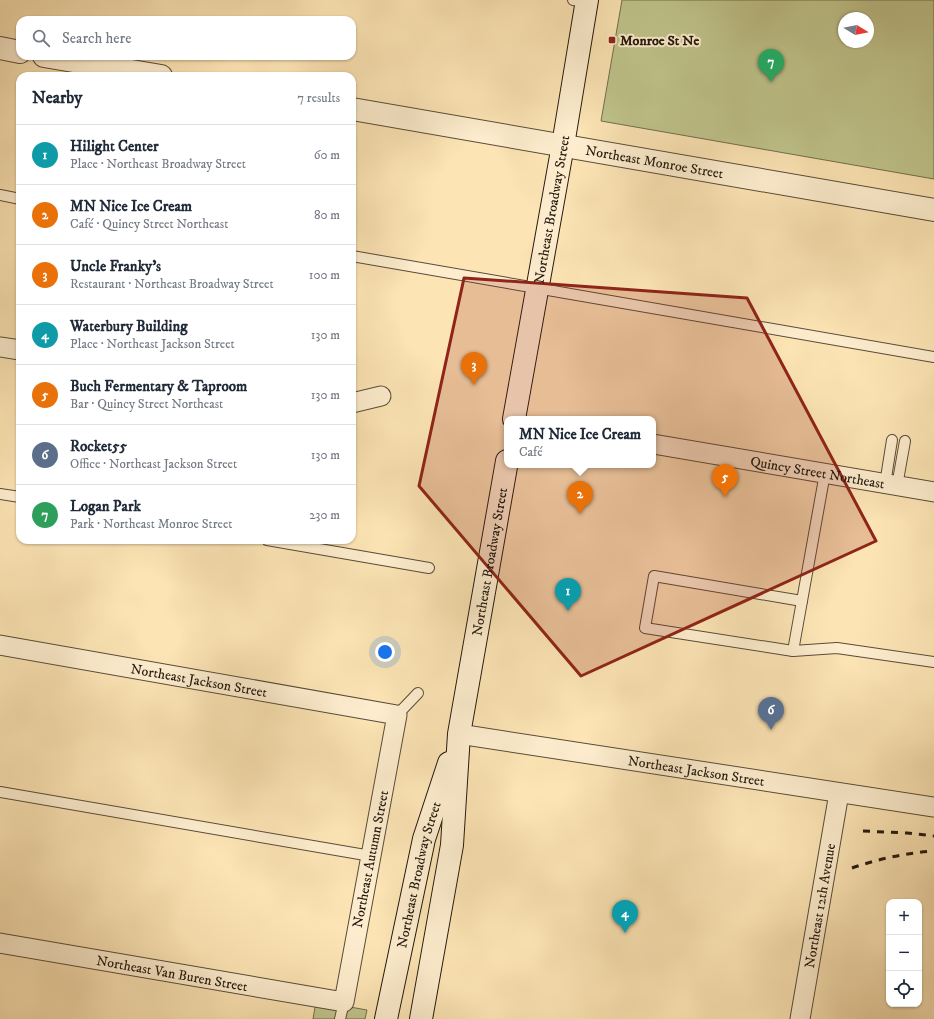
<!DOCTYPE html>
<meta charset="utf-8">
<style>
body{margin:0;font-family:"IM FELL DW Pica",serif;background:#f6f6f7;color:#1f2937}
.controls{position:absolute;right:12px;bottom:12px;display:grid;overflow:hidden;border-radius:8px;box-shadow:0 1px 3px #0004}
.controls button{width:36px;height:36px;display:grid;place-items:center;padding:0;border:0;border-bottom:1px solid #e0e1e3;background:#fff;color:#1f2937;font:20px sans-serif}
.compass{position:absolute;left:838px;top:12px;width:36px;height:36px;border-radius:50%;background:#fff;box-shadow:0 1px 3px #0004;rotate:100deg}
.you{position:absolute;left:385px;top:652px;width:14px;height:14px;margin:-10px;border:3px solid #fff;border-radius:50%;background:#1a73e8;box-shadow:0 0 0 6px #1a73e833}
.badge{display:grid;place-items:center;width:26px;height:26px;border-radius:50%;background:#db2777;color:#fff;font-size:13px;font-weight:700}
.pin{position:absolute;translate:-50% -33px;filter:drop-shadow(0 1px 2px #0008)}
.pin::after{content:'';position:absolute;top:21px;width:14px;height:12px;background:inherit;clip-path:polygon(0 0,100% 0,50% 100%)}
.popup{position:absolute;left:504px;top:416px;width:152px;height:52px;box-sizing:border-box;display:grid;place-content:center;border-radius:8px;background:#fff;filter:drop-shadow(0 1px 3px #0005);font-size:13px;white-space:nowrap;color:#747a83}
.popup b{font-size:15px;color:#1f2937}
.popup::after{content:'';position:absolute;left:50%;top:100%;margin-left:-8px;border:8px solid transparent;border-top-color:#fff}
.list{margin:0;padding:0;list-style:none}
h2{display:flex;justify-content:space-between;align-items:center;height:52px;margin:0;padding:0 16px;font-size:17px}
h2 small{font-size:13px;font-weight:400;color:#747a83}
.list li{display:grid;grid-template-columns:26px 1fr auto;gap:12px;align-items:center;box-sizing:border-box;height:60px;padding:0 16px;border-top:1px solid #e0e1e3}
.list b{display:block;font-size:15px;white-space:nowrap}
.list p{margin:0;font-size:13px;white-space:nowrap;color:#747a83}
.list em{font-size:13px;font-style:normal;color:#747a83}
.icon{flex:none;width:22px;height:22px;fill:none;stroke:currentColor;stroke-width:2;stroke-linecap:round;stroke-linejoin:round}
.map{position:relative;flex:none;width:934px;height:1019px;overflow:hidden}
.search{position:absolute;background:#fff;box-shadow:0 1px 3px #0004;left:16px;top:16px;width:340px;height:44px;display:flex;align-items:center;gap:10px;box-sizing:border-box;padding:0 14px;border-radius:12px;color:#747a83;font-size:15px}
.panel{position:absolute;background:#fff;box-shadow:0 1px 3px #0004;left:16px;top:72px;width:340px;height:472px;border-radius:12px}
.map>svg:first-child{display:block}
</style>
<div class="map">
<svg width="934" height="1019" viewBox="0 0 934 1019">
<rect width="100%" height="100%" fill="#fce4b4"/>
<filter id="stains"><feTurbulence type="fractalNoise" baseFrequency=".005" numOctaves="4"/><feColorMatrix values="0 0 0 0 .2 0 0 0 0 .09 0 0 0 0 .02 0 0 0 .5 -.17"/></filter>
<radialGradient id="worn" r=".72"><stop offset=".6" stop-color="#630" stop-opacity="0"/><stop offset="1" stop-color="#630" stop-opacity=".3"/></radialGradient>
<!-- green -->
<g fill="#c0c48c" stroke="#726e4d" fill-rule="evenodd">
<path d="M622,0H934V179L601,121ZM844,18H868V42H844Z"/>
<polygon points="316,1001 367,1010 365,1019 313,1019"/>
</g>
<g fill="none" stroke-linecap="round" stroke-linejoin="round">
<!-- service casing -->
<g stroke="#594c38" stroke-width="12">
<g id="service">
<polyline points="573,0 587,2"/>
<polyline points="0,195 20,199"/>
<polyline points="352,256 934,357"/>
<polyline points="825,473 793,651 837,648 934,662"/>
<polyline points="885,484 892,440"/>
<polyline points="897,486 905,441"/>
<polyline points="0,494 20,497"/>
<polyline points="267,540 429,568"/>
<polyline points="793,651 645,628 654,576 802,601"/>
<polyline points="397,715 418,693"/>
<polyline points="0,792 371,856"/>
<polyline points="340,1019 344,1002"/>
</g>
</g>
<!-- minor casing -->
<g stroke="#594c38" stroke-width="21">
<g id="minor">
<polyline points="0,347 20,350"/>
<polyline points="352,403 381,396"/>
<path id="s1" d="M653,444L934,492"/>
<path id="s2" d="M0,645L397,715L344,1002L0,943"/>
<path id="s3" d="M459,734L934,807"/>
<path id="s4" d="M800,1019L839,793"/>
</g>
</g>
<!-- tertiary casing -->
<g stroke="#594c38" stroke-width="24">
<g id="tertiary">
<polyline points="0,48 20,52"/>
<polyline points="44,56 161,76"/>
<path id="s5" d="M352,109L934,210"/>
</g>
</g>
<!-- secondary casing -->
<g stroke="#23190e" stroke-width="24">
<g id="secondary">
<path id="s6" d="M514,419L563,145L587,0"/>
<path id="s7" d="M386,1019L424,839L449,763"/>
<path id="s8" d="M421,1019L452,845L459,734L507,461"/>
</g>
</g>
<!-- service -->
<use href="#service" stroke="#fdedce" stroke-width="10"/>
<!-- minor -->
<use href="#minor" stroke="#fdedce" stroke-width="19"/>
<!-- tertiary -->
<use href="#tertiary" stroke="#fdedce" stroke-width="22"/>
<!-- secondary -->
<use href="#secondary" stroke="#fdedce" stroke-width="22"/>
<!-- rail -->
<g stroke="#23190e" stroke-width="3" stroke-dasharray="7 7" stroke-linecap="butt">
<polyline points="863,831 907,833 934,836"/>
<path d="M852,868C878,859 906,853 934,851"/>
</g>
</g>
<!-- marked area -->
<path fill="#8f2418" fill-opacity="0.2" stroke="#8f2418" stroke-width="3" stroke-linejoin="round" d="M464,278L747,298L876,541L581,676L419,486Z"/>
<!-- markers -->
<rect fill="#8f2418" stroke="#fdedce" stroke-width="1.5" x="608" y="36" width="8" height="8" rx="2"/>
<g text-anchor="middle" stroke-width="4" stroke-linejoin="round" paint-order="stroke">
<!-- poi labels -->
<g font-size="14" font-weight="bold" fill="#23190e" stroke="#fdedce" text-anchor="start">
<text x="620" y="45">Monroe St Ne</text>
</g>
<!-- street labels -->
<g font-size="14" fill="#23190e" stroke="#fdedce">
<text dy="5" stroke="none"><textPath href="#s5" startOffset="307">Northeast Monroe Street</textPath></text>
<text dy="5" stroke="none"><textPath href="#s6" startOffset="213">Northeast Broadway Street</textPath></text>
<text dy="5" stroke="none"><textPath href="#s1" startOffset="167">Quincy Street Northeast</textPath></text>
<text dy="5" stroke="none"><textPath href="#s8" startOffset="463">Northeast Broadway Street</textPath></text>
<text dy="5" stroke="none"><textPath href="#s2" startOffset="202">Northeast Jackson Street</textPath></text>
<text dy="5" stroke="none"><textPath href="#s3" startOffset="240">Northeast Jackson Street</textPath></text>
<text transform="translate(370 859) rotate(-79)" y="5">Northeast Autumn Street</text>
<text dy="5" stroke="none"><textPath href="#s7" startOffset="148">Northeast Broadway Street</textPath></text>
<text dy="5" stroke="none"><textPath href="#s4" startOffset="115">Northeast 12th Avenue</textPath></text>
<text transform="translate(172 973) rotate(10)" y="5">Northeast Van Buren Street</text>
</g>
</g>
<rect width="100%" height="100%" filter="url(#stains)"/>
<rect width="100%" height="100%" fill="url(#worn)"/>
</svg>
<div class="controls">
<button>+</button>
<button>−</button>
<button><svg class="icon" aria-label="locate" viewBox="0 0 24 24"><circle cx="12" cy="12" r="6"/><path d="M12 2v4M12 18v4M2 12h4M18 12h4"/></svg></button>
</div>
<svg class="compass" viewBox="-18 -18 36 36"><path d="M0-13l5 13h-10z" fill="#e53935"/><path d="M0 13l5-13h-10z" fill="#747a83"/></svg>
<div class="you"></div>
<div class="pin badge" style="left:568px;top:611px;background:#0f9aa8">1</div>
<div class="pin badge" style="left:580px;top:514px;background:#e8710a">2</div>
<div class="popup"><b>MN Nice Ice Cream</b>Café</div>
<div class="pin badge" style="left:474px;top:385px;background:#e8710a">3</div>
<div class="pin badge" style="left:625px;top:933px;background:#0f9aa8">4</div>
<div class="pin badge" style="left:725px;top:497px;background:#e8710a">5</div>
<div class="pin badge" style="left:771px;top:730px;background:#5c6f8a">6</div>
<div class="pin badge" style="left:771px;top:82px;background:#2e9e5b">7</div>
<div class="search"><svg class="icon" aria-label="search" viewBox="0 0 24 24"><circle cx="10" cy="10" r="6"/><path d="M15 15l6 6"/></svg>Search here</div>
<section class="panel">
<h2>Nearby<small>7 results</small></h2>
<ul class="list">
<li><span class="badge" style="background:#0f9aa8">1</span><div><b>Hilight Center</b><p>Place · Northeast Broadway Street</p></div><em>60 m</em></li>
<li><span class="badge" style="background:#e8710a">2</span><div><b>MN Nice Ice Cream</b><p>Café · Quincy Street Northeast</p></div><em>80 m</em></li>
<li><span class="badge" style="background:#e8710a">3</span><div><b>Uncle Franky's</b><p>Restaurant · Northeast Broadway Street</p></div><em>100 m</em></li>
<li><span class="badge" style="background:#0f9aa8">4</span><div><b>Waterbury Building</b><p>Place · Northeast Jackson Street</p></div><em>130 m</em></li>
<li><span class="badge" style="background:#e8710a">5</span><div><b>Buch Fermentary &amp; Taproom</b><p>Bar · Quincy Street Northeast</p></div><em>130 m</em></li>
<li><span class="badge" style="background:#5c6f8a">6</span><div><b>Rocket55</b><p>Office · Northeast Jackson Street</p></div><em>130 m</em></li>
<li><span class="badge" style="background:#2e9e5b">7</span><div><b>Logan Park</b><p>Park · Northeast Monroe Street</p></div><em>230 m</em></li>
</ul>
</section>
</div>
